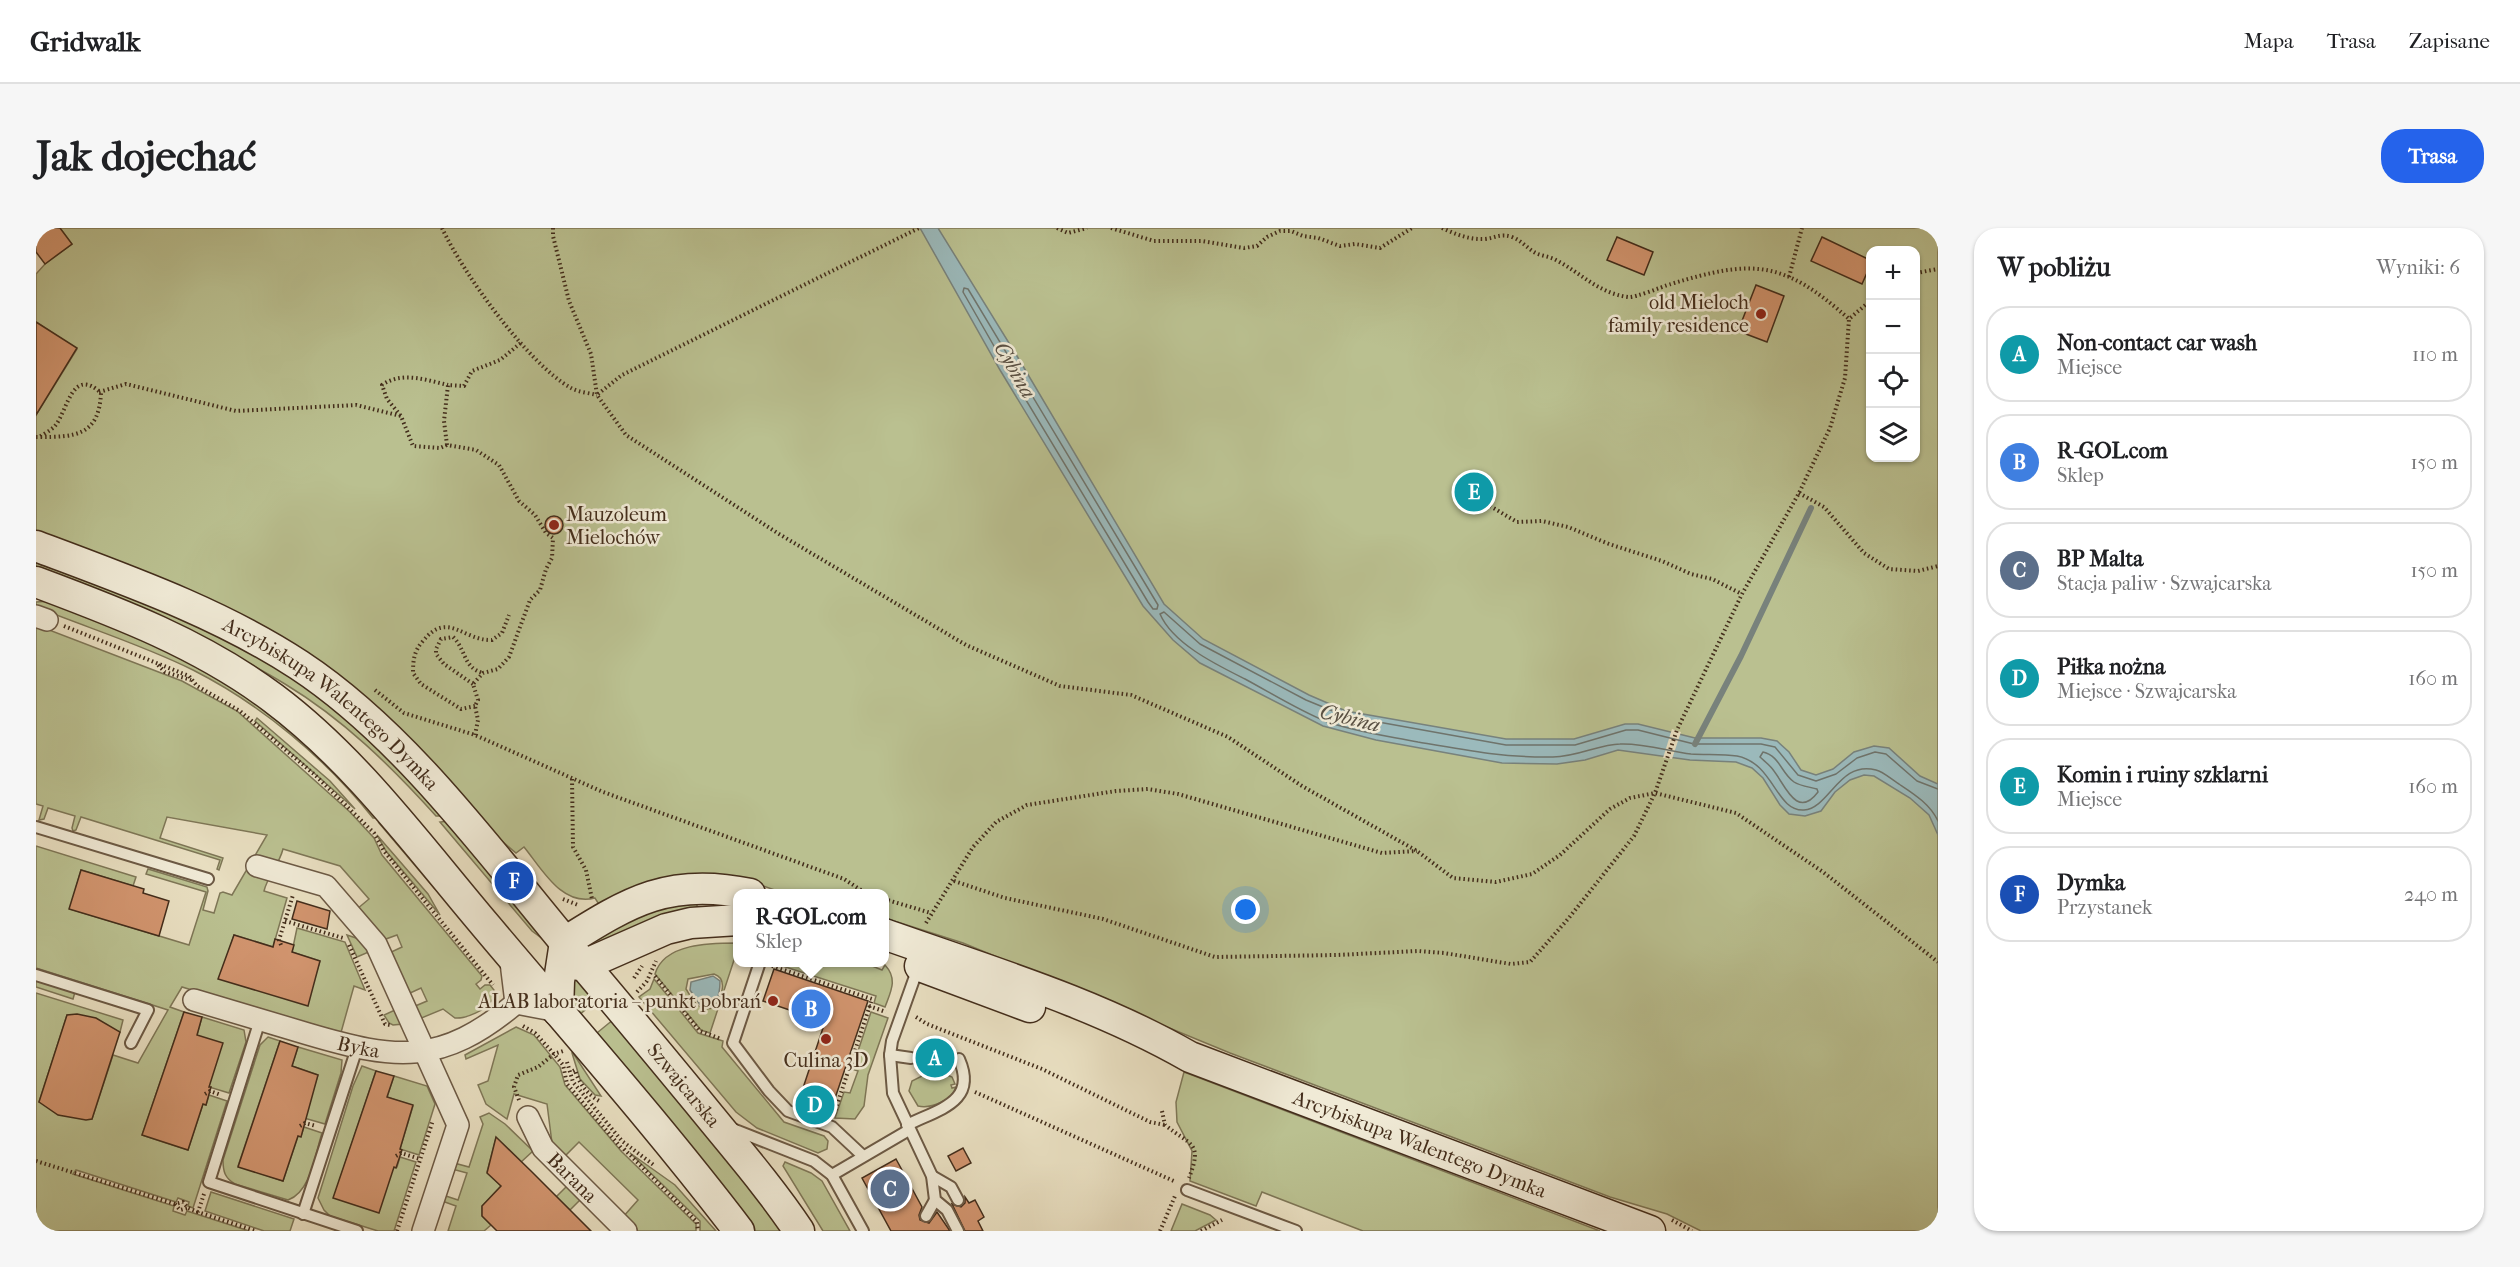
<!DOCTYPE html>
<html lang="pl">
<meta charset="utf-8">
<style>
body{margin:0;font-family:"IM FELL French Canon",serif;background:#f6f6f6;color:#202124}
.controls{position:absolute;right:18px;top:18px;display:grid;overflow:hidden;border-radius:12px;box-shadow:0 2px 4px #0004}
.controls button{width:54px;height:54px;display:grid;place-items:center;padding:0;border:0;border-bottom:2px solid #e0e0e0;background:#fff;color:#202124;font:30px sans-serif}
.you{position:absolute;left:1210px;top:682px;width:21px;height:21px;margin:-15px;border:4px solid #fff;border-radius:50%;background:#1a73e8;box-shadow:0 0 0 9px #1a73e833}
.badge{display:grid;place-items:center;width:39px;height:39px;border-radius:50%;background:#2563eb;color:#fff;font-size:20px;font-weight:700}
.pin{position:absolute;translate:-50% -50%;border:3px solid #fff;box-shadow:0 2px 6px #0006}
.popup{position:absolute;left:697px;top:661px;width:156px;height:78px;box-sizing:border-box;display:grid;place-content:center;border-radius:12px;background:#fff;filter:drop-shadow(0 2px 4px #0005);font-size:20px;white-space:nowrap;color:#757577}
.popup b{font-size:22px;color:#202124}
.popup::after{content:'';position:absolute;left:50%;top:100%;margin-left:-12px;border:12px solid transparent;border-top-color:#fff}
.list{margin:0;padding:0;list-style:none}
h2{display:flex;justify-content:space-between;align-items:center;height:78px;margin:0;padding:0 24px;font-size:26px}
h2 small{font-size:20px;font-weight:400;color:#757577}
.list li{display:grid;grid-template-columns:39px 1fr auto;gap:18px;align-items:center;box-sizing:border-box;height:96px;margin:0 12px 12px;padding:0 12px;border:2px solid #e0e0e0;border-radius:24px}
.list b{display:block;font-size:22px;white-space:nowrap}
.list p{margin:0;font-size:20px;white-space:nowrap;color:#757577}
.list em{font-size:20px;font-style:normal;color:#757577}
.icon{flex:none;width:33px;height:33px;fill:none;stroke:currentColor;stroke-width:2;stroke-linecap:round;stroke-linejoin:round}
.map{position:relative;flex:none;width:1902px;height:1003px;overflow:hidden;border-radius:24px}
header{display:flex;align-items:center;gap:36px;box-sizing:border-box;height:84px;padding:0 30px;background:#fff;border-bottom:2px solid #e0e0e0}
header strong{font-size:28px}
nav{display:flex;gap:33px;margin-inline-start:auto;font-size:21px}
.intro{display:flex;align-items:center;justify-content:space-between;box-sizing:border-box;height:144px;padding:0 36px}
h1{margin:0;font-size:42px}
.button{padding:15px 27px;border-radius:24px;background:#2563eb;color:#fff;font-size:21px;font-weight:700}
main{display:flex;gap:36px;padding:0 36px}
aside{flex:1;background:#fff;border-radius:24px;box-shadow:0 2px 4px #0004}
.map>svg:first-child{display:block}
</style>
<header>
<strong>Gridwalk</strong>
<nav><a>Mapa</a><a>Trasa</a><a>Zapisane</a></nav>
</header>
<div class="intro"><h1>Jak dojechać</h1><a class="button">Trasa</a></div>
<main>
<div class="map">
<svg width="1902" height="1003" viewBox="0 0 1902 1003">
<rect width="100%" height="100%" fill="#e8dec0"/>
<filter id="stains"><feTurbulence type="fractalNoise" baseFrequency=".00333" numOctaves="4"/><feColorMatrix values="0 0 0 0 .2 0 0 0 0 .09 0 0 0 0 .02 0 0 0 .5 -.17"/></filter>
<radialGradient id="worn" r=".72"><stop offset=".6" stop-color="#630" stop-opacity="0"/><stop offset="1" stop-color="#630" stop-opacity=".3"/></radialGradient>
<!-- green -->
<g fill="#bac090" stroke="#7e7656" stroke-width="1.5" fill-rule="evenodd">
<path d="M24,0H1902V1003H1665L1631,986L1574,969L1194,825L927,715L852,691L849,686L848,674L853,672L849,670L848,666L838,665L829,662L826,663L828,666L747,665L719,655L564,678L559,670C526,679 506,641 488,619L480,625L440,591L361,504L0,307V187L41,121L0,94V46L9,36L36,16ZM1834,22H1880V230H1834Z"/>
<path d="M0,330L205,415L300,478L409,588H400C355,538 307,491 249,456C175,410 81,377 0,343Z"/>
<path d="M15,373L79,397L187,450L267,512L344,590H337C289,530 226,477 157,442C107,417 52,400 0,379V374Z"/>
<path d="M0,397L146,453L201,483L314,584L338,610L346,627L446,748L445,752L440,756L444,761L449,757H454L458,762C457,764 458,770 456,772C451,782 429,791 419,790L407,781L383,791L377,779L391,773L385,760L372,766L353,725L366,719L361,707L347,712L321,681L333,671L304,638L247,621C243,637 232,647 228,663L251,670L237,719L198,707L186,745L272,771L284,733L256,724L261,700L309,714L329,762L318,758L304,808L146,759L134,779L148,784L106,907L152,922L167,876L170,877L173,867L191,873L157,980L152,978L153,974L142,970L140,974L40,942L37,946L138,978L137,983L149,987L151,983L213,1003H0V765L87,792L84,804L31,787L3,874L56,891L77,827L102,835L132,782L0,740V618L100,649L97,658L45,642L34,681L153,717L170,664L110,646L112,641L171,659L172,663L167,682L178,685L184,665L187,664L196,667L231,607L131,589L124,610L187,630L183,642L181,641L184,632L45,589L40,602L37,603L36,600L39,588L12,580L8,591L3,592L7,578L0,576Z"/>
<polygon points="221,490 294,553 319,581 219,493"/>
<polygon points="413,593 508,712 496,703 404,594"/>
<polygon points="343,595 350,595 392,647 399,661"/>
<polygon points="341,607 392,666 404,687 350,623"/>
<polygon points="662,675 660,680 552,723 551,716 621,678"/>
<polygon points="311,707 326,712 335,723 321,729"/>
<path d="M701,715V729H699L674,805L665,802L619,746C628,715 675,715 701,715ZM678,746C693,751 685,771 677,780C662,784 657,772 650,761L652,751Z"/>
<path d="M737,735H829L846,742L849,737C862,751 855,763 849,779L838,775L840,768Z"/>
<polygon points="537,748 562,771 542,788 536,774"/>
<polygon points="618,751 662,805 687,813 686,819 748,894 788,908 792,913 791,921 782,925 721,900 700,884 603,769 614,761"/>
<polygon points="0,752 39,764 37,771 0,759"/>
<polygon points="359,782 367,796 357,797 353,795 348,787"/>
<polygon points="835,784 852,790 832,847 828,878 819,891 799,890 808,864 814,865 822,843 816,841"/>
<polygon points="166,789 208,802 210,814 193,865 173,859 161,807"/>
<polygon points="578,791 750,1003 717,1003 556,809"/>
<polygon points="480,799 498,807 524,839 529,857 585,923 660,996 660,1003 602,1003 587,989 602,972 543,914 527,930 516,915 511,876 478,866 471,891 450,876 442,857 452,853 462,817 430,831 429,827"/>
<path d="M232,809L244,813L202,938L247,953L262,908H265L268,899L286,905C279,926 275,964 252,972L199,956C189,950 187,944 187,932L224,817Z"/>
<polygon points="262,819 306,832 305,845 289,896 268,890 282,847 256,838"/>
<polygon points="536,825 537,825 565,868 559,867 544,851"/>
<polygon points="326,838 340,843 298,969 358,939 361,939 364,929 380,934 358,1003 342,1003 294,988 288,982 282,970 317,858"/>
<polygon points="1148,844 1156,847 1564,1003 1327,1003 1226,964 1220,978 1154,953 1156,923 1141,894 1140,874"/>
<path d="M909,846L916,849L919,856L915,857L916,860L920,859C917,872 895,881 882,878L873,863L876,853L888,847Z"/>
<polygon points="358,848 391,858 399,876 383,927 364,921 377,878 351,869"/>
<polygon points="453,885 469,896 497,923 484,935 460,910 451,944 465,958 446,978 446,988 455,997 448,1003 412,1003 420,978 406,973 407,967 422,972 431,945 416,941 418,935 433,939 447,896 444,889"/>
<polygon points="594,925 639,957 680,1003 664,1003 664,993"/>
<polygon points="749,934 775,945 786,953 814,1003 787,1003 747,938"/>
<polygon points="532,957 545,971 534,982 520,969"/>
<polygon points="175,964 258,991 254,1003 228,1003 169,983"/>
<polygon points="1146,976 1174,987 1180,992 1159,1003 1135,1003"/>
</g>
<!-- water -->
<g fill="#9bbabc" stroke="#78827c" stroke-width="1.5">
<polygon points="884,0 902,0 981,128 1128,376 1167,411 1273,467 1310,483 1470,511 1538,511 1589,496 1602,496 1659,510 1725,510 1741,513 1753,524 1765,542 1780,547 1797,541 1818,524 1838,518 1853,520 1884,548 1902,556 1902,607 1893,587 1874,570 1838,548 1828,547 1814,552 1799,564 1785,583 1769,588 1753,586 1744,577 1727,550 1716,540 1700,534 1654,532 1582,522 1549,532 1521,536 1466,535 1340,512 1287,498 1164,435 1137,412 1107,378 964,142"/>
<path d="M677,748L684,753C684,766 681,782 665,778L654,762L655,754Z"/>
</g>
<!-- pier -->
<polygon fill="#e8dec0" points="1636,501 1645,504 1636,531 1627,530"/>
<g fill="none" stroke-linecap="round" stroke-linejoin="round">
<!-- shore -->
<g stroke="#6f746c" stroke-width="1.5">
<polygon points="928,60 932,61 1122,377 1121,381 1117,381 1112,374 970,139 927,64"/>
<path d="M1727,524C1744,528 1745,545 1758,554C1764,558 1774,559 1781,561L1782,564C1761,592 1749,557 1738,543C1734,537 1728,533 1724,529Z"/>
<path d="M1902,561L1881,553L1850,526L1839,524L1821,530L1800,546L1780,553L1762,547L1739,519L1725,516H1658L1602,502H1590L1539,517H1470L1309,488L1270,472L1164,416L1128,384L1124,386C1137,416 1181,437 1209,451C1235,465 1262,482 1289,493C1319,504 1352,508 1382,514C1428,522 1470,530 1517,529C1541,529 1564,516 1584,516C1608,515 1632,523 1655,526C1670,527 1686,526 1701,528C1738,535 1740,584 1768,582C1794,580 1803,532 1840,542C1848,544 1856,552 1863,556C1878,566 1894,576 1902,593"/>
</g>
<!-- stream -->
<polyline stroke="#78827c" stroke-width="6" points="1659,516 1705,428 1775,280"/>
</g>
<!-- building -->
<g fill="#d1946e" stroke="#432d1b" stroke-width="1.5">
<polygon points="0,0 24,0 36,16 9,36 0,24"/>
<polygon points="1581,9 1617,24 1608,47 1571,32"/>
<polygon points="1786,9 1834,32 1834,38 1826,56 1775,33"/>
<polygon points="1720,57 1748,68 1731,114 1702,103"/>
<polygon points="0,94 41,120 0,187"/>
<circle cx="518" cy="297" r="9"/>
<polygon points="45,642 108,661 107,665 133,673 123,708 33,681"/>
<polygon points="261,673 294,683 291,701 256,691"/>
<polygon points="198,707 237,719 239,711 258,717 256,724 284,733 272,778 182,751"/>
<polygon points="738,741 832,773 795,882 763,872 789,794 727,773"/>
<polygon points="148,784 166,789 161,807 187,815 173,859 175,859 170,877 167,876 152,922 106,907"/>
<polygon points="41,786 60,790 84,804 56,891 50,892 22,887 3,874 31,787"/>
<polygon points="244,813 262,819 256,838 282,847 265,909 262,908 247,953 202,939"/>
<rect x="889" y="814" width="20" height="32"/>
<polygon points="340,843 358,848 351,869 377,877 364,921 366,922 360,940 358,939 343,985 297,970"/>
<polygon points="460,909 495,943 555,1003 461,1003 446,988 446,978 465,958 451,945"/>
<polygon points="927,920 935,935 920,943 912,928"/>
<polygon points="860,931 886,979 883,987 884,992 893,995 901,984 914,1003 855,1003 826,950"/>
<polygon points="929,969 933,975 939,972 948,989 942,993 947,1003 929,1003 916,976 925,979 929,975"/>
</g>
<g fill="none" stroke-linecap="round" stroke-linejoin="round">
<!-- lane casing -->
<g stroke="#6c5944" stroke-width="14">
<g id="lane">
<polyline points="0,599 172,651"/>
<polyline points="724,734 697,815 733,863 752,883 796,899 827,928"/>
<polyline points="882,740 856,813 854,827 857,865 896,948 899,972 911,982 922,1003"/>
<polyline points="0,747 112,782 95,815"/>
<polyline points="224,792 173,954 321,1003"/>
<polyline points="854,827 875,830"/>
<path d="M871,897C903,881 942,874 923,831"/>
<polyline points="694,900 778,933 796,947 827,1003"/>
<polyline points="796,947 873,902"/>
<polyline points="896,948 915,959 922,972"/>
<polyline points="1151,962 1260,1003"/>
<polyline points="267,986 321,820"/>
<polyline points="890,988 899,972"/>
</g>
</g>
<!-- street casing -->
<g stroke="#6c5944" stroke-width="24">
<g id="street">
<polyline points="0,388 11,392"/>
<polyline points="221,638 290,658 340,716 422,897 387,1003"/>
<polyline points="474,726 480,775"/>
<path id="s1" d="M158,772C196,783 234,795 272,806C360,832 405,838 480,775"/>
<polyline points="480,775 522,783"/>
<path id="s2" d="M492,889L507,920L590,1003"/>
</g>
</g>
<!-- secondary casing -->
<g stroke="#432d1b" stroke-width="33">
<g id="secondary">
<path id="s3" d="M0,318C90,352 182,384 263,437C374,510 463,637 548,737C587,783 625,829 663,875C697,917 733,958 763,1003"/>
<path d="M0,354C83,385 165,416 237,470C320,532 383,619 450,698C535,799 623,898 703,1003"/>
<path id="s4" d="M848,706C952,743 1058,774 1154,829L1614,1003"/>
<polyline points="530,736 548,737 630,701 655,695 702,692"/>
<polyline points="884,738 994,779"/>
<path d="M522,783L523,753L529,714C594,673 634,649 714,666"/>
</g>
</g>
<!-- path -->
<g stroke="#432d1b" stroke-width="4" stroke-dasharray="1.5 3" stroke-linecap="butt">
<path d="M406,0C427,45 492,136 535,160C542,164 553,165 561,167"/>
<polyline points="517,0 517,8 533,73 555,126 561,167 590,207 743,306 930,417 1024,458 1095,467 1192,509 1266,558 1381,623 1417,650 1460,654 1496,646 1524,627 1574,581 1594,570 1619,565 1700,585 1787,644 1902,734"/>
<polyline points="1021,0 1032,5 1051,0"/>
<polyline points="1075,0 1118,13 1166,13 1208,20 1221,18 1231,9 1244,3 1255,3 1267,8 1282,10 1304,18 1319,16 1344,20 1376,0"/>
<path d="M1406,0C1419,6 1434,12 1449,11C1459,10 1465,5 1476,9C1486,13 1490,19 1498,24C1504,28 1513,28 1520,32C1545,45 1562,65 1592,69C1599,70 1625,59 1635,56C1717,31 1747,32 1813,91"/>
<polyline points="1880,45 1902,41"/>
<polyline points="1753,49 1766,0"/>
<polyline points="63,164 90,156 200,183 320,177 365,188"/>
<polyline points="562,166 586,147 883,0"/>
<path d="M0,209H3C39,209 63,208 65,165C36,138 32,182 19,198C15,202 8,206 3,209"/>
<path d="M411,217L404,220L377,218L365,188L351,171L346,157C366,143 390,152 412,157"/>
<polyline points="1763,265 1788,279 1828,325 1853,341 1882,343 1902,338"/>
<polyline points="1454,278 1481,294 1506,293 1532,299 1573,316 1626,333 1655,346 1676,351 1706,366"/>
<polyline points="28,398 153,448 161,458 204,483 279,547 338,605 348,623 457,757"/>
<polyline points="122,437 129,444 155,452"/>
<path d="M437,456L408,436L400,426V421L405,411L417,409C430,421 427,440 447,445"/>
<polyline points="339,462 368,485 439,507 567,564 808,651 831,666"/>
<path d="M439,478L425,481L385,456L377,445C377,432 378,423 387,413C412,382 427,413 456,412L466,405L473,387"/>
<polyline points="439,507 442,492 439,478 442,472 437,456 447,445 462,441 473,429 494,372 504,362 510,341 516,330 517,310 510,305 499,287 483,273 463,237 440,222 411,217 408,193 412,157 428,158 436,143 464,132 486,114"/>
<polyline points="536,551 537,619 550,642 556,671"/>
<polyline points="918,653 969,670 1067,691 1179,729 1301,727 1382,723 1408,725 1475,736 1494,734 1532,691 1598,608 1619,565 1641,502 1706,366 1763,265 1794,200 1809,150 1813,91 1834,73"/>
<polyline points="527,671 542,677"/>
<polyline points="848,671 895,685"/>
<polyline points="249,693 307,710"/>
<polyline points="890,695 937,619 960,594 991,577 1080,563 1112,561 1142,566 1346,625 1381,623"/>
<polyline points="245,717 243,712 257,667"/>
<polyline points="313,717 349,796 354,797"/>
<polyline points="836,734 843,734"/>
<polyline points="736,738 836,771 798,886"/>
<polyline points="619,748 664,803 685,811"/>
<polyline points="598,750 606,738"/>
<polyline points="601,764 611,753 620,733"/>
<polyline points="833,778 850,784"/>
<polyline points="880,789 891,796 1006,841 1114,894 1129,897"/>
<polyline points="487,798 499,805 518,826 527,837 531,856 587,922"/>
<polyline points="531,834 537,854 586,913 619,938"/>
<path d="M537,843L539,842C543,856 553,868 565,874"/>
<polyline points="939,864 1140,954"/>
<polyline points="169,866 174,863 185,867"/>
<polyline points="483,872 478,859 482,847 502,839 518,826 527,823"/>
<path d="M1126,883L1129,897C1155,918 1167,914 1153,950"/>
<polyline points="264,898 269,895 280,898"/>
<polyline points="588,921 661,994 662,1003"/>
<polyline points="360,928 365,925 384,931"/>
<polyline points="0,933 139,976 147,974 152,980 162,984"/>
<polyline points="168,966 162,984 220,1003"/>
<polyline points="139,976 144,982 152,980"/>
<polyline points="1636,992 1656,1003"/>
<polyline points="361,1003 397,892"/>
<polyline points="1124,1003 1139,968"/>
<polyline points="1165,1003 1186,992"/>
</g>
<!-- lane -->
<use href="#lane" stroke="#f0ead6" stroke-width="10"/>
<!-- street -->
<use href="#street" stroke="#f0ead6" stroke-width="21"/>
<!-- secondary -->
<use href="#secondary" stroke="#f0ead6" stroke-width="30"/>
</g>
<!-- markers -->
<g fill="#8f2418" stroke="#f0ead6" stroke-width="2">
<circle cx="1725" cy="86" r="6"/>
<circle cx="518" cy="297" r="6"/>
<circle cx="737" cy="773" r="6"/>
<circle cx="790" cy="811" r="6"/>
</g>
<g text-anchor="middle" stroke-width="5" stroke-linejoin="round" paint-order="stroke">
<!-- poi labels -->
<g font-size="20" fill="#432d1b" stroke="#f0ead6" text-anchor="end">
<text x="1713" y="81">old Mieloch<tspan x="1713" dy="23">family residence</tspan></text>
<text x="530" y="293" text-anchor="start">Mauzoleum<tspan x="530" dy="23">Mielochów</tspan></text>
<text x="725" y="780">ALAB laboratoria – punkt pobrań</text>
<text x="790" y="839" text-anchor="middle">Culina 3D</text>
</g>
<!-- street labels -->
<g font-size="20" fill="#432d1b" stroke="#f0ead6">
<text dy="7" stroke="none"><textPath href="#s3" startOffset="338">Arcybiskupa Walentego Dymka</textPath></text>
<text dy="7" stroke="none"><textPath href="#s1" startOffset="171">Byka</textPath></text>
<text dy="7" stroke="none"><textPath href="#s3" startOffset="861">Szwajcarska</textPath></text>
<text dy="7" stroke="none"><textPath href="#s4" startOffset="576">Arcybiskupa Walentego Dymka</textPath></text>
<text dy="7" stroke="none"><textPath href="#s2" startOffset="76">Barana</textPath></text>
</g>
<!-- water labels -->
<g font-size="21" font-style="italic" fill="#595043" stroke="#f0ead6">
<text transform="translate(979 142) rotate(60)" y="7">Cybina</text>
<text transform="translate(1314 490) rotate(14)" y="7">Cybina</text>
</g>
</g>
<rect width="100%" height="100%" filter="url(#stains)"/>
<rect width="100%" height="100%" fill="url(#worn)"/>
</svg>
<div class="controls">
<button>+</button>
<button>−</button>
<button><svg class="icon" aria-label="locate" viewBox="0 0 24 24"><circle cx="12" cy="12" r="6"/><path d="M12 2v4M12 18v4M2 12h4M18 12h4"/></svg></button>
<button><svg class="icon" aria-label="layers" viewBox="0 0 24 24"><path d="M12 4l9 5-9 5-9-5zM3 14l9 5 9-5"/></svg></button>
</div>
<div class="you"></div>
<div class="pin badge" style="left:899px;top:830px;background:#0f9aa8">A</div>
<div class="pin badge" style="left:775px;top:781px;background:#3f7fe0">B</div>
<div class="popup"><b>R-GOL.com</b>Sklep</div>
<div class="pin badge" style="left:854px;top:961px;background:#5c6f8a">C</div>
<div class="pin badge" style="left:779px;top:877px;background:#0f9aa8">D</div>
<div class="pin badge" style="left:1438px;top:264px;background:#0f9aa8">E</div>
<div class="pin badge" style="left:478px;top:653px;background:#1a4fb4">F</div>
</div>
<aside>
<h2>W pobliżu<small>Wyniki: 6</small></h2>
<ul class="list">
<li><span class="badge" style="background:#0f9aa8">A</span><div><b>Non-contact car wash</b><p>Miejsce</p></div><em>110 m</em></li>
<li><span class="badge" style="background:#3f7fe0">B</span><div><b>R-GOL.com</b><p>Sklep</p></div><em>150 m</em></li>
<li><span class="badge" style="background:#5c6f8a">C</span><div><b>BP Malta</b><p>Stacja paliw · Szwajcarska</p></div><em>150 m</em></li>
<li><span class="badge" style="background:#0f9aa8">D</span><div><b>Piłka nożna</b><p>Miejsce · Szwajcarska</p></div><em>160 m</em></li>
<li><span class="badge" style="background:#0f9aa8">E</span><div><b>Komin i ruiny szklarni</b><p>Miejsce</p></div><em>160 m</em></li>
<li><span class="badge" style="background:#1a4fb4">F</span><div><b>Dymka</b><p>Przystanek</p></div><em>240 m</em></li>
</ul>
</aside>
</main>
